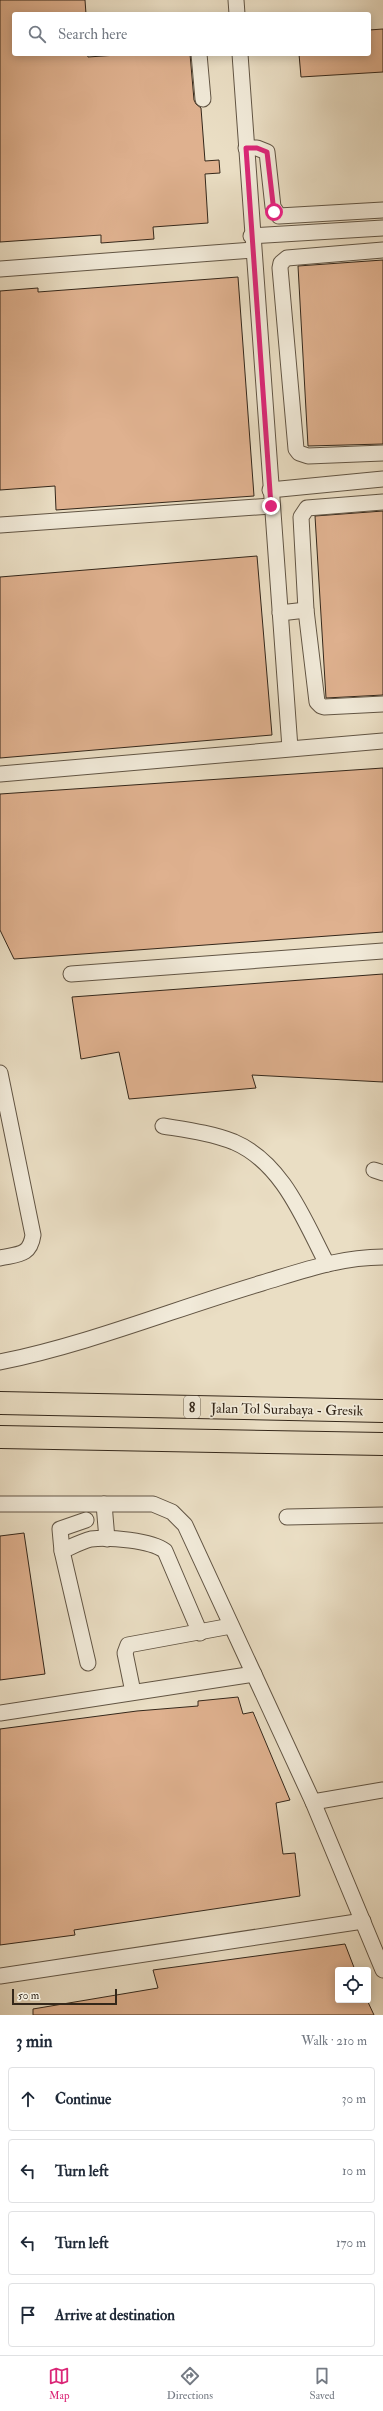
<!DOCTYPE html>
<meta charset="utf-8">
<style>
body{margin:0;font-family:"IM FELL Double Pica",serif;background:#f6f6f7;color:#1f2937}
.controls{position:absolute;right:12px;bottom:12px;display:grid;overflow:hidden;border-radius:4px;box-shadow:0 2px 10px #0003}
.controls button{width:36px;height:36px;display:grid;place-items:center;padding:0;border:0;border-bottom:1px solid #e0e1e3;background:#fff;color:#1f2937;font:20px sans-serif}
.scale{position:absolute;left:12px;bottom:10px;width:105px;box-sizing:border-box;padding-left:4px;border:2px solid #34271a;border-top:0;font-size:11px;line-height:14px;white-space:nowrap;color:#34271a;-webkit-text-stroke:3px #f1ead9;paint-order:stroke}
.stop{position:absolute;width:12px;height:12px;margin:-9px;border:3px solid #db2777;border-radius:50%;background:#fff}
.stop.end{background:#db2777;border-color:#fff;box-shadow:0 1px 4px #0008}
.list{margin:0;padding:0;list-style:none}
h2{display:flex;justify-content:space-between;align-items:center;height:52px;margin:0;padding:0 16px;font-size:17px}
h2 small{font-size:13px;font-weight:400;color:#747a83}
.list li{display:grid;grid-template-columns:26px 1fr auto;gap:12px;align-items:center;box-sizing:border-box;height:64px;margin:0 8px 8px;padding:0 8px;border:1px solid #e0e1e3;border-radius:4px}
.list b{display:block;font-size:15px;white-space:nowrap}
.list em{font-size:13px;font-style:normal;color:#747a83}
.icon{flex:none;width:22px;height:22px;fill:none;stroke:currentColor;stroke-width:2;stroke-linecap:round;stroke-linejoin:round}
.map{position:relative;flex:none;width:383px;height:2015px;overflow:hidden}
.search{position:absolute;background:#fff;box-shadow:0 2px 10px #0003;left:12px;right:12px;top:12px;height:44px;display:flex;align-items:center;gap:10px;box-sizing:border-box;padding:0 14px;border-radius:4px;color:#747a83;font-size:15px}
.sheet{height:340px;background:#fff}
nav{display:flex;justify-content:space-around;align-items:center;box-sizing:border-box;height:56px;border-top:1px solid #e0e1e3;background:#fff;font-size:11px;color:#747a83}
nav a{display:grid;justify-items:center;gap:2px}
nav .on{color:#db2777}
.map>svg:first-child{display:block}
</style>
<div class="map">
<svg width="383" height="2015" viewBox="0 0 383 2015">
<rect width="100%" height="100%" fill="#eadec4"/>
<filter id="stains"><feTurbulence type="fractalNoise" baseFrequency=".005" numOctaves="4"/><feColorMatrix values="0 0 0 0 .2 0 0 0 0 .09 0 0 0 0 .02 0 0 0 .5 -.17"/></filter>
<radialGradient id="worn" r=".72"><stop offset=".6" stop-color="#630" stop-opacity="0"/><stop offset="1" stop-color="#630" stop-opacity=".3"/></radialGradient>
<!-- building -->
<g fill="#dfb18f" stroke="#34271a">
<polygon points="0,0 85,0 86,14 14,14 14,54 87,54 88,57 132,54 190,54 194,100 196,104 201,108 205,161 219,160 220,173 205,174 208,223 153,227 154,239 101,243 101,235 0,242"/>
<polygon points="383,29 383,72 301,77 299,54 369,54 369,30"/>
<polygon points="383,260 383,444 308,446 298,266"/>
<polygon points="238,277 254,496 56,510 55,486 0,490 0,291 38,288 38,292"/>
<polygon points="383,511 383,695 326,698 315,516"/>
<polygon points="257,556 272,735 0,758 0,577"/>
<polygon points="383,768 383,932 14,959 0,930 0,794"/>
<polygon points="383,974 383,1082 252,1075 256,1088 129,1099 119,1052 81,1059 72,997"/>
<polygon points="24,1533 45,1674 0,1680 0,1536"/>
<polygon points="238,1697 243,1714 253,1712 290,1800 276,1803 283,1854 295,1853 300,1896 74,1930 75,1935 0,1945 0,1729 137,1711 198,1706 198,1701"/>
<polygon points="345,1944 355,1970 338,1970 338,2000 367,2000 374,2015 33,2015 33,2009 158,1988 153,1970"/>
</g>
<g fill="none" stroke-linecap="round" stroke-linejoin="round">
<!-- minor casing -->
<g stroke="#625544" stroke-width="17">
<g id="minor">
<polyline points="236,0 237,14"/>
<polyline points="199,54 203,99"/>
<polyline points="240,54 290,748"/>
<polyline points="246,148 257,148 267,152 273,207 279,216 383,210"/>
<polyline points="251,236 383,228"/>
<polyline points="383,250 287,258 281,263 280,268 296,449 299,453 308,456 383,453"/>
<polyline points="0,269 253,250"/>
<polyline points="270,490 383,479"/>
<polyline points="383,502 307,508 301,517 306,610 317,702 321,706 324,707 383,704"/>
<polyline points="0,525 271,506"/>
<polyline points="280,613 306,610"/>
<polyline points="0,774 383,741"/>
<polyline points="71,974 383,951"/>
<path d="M0,1073L33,1235C30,1256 18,1254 0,1258"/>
<path d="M163,1126C187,1130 211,1133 234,1142C283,1163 304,1220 327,1264"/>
<polyline points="374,1170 383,1173"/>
<path d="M0,1362C89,1344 174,1309 262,1283C302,1271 340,1257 383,1257"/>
<polyline points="0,1504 153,1504 172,1512 185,1525 313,1802 383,1970"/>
<polyline points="104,1504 107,1539"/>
<polyline points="287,1517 383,1515"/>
<polyline points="62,1551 60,1529 86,1520"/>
<path d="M88,1663L62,1551C71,1547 82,1541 91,1539C109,1537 151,1540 165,1551L200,1633"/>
<polyline points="133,1692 125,1653 128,1645 231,1626"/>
<polyline points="0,1713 254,1674"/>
<polyline points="313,1802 383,1790"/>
<polyline points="0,1976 363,1921"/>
</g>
</g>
<!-- highway casing -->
<g stroke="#34271a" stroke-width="24">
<g id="highway">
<polyline points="0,1403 383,1411"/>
<polyline points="0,1437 383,1444"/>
</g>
</g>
<!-- minor -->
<use href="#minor" stroke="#f1ead9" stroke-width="15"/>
<!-- highway -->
<use href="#highway" stroke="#eadec4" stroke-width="22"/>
</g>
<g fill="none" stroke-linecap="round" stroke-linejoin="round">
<!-- route -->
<polyline stroke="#db2777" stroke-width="5" points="271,506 246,148 257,148 267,152 274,212"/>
</g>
<g text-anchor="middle" stroke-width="3.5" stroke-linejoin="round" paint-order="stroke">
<!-- shield labels -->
<rect fill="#f1ead9" stroke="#6d6253" stroke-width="1" x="184" y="1396" width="16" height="22" rx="3"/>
<g font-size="13" font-weight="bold" fill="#34271a">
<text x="192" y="1412">8</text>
</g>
<!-- street labels -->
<g font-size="14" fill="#34271a" stroke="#f1ead9">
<text transform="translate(287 1409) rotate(1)" y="5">Jalan Tol Surabaya - Gresik</text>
</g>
</g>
<rect width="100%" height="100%" filter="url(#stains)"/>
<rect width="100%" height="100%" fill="url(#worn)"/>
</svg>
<div class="controls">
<button><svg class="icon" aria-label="locate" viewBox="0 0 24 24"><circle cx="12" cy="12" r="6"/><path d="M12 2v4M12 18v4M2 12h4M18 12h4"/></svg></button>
</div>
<div class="scale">50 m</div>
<div class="stop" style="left:274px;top:212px"></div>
<div class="stop end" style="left:271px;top:506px"></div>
<div class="search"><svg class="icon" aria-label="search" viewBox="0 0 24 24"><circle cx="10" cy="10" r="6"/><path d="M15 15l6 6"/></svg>Search here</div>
</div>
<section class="sheet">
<h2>3 min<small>Walk · 210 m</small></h2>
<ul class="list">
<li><svg class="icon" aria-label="ahead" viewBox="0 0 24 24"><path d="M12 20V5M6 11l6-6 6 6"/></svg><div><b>Continue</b></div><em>30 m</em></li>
<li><svg class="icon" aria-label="left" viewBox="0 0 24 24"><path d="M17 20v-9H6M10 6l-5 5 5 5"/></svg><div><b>Turn left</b></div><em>10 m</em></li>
<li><svg class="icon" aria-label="left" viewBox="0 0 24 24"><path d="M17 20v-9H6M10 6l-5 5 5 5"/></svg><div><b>Turn left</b></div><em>170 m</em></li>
<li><svg class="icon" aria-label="arrive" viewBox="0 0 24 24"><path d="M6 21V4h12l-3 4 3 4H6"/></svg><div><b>Arrive at destination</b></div></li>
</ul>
</section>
<nav>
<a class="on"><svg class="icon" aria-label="map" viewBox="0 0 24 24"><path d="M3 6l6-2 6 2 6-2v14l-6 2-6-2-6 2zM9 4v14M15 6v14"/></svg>Map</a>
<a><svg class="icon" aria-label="directions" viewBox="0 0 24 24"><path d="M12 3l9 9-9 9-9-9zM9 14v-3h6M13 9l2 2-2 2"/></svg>Directions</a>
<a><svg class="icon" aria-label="saved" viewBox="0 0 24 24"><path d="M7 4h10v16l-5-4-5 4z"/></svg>Saved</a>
</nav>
